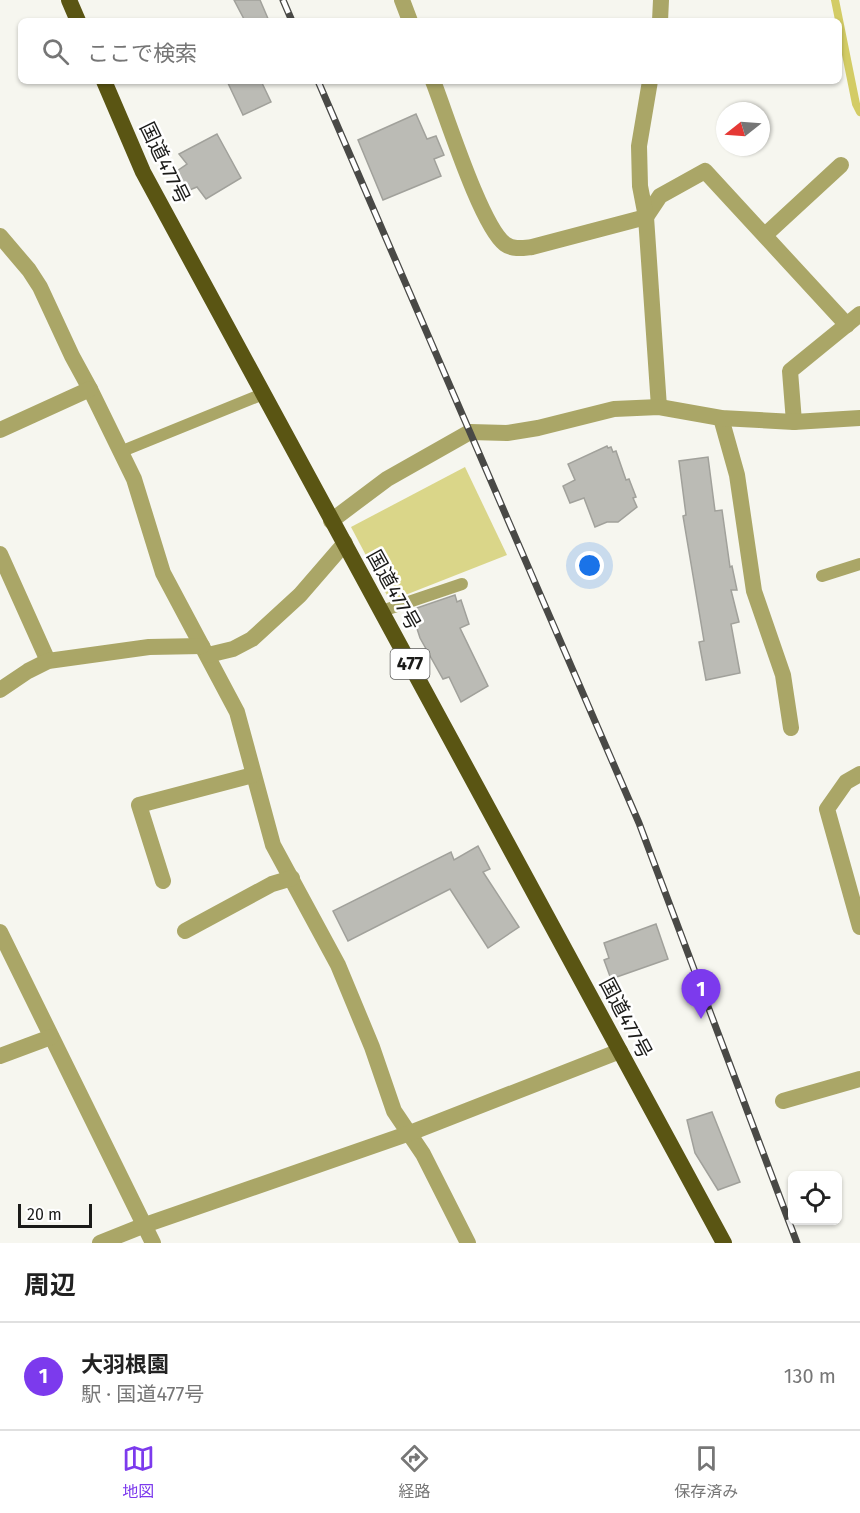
<!DOCTYPE html>
<html lang="ja">
<meta charset="utf-8">
<style>
body{margin:0;font-family:"Fira Sans","Noto Sans JP",sans-serif;background:#f6f6f6;color:#222}
.controls{position:absolute;right:18px;bottom:18px;display:grid;overflow:hidden;border-radius:9px;box-shadow:0 2px 4px #0004}
.controls button{width:54px;height:54px;display:grid;place-items:center;padding:0;border:0;border-bottom:2px solid #e0e0e0;background:#fff;color:#222;font:30px sans-serif}
.compass{position:absolute;left:716px;top:102px;width:54px;height:54px;border-radius:50%;background:#fff;box-shadow:0 2px 4px #0004;rotate:253deg}
.scale{position:absolute;left:18px;bottom:15px;width:74px;box-sizing:border-box;padding-left:6px;border:3px solid #1b1b19;border-top:0;font-size:16px;line-height:21px;white-space:nowrap;color:#1b1b19;-webkit-text-stroke:4px #fff;paint-order:stroke}
.you{position:absolute;left:590px;top:566px;width:21px;height:21px;margin:-15px;border:4px solid #fff;border-radius:50%;background:#1a73e8;box-shadow:0 0 0 9px #1a73e833}
.badge{display:grid;place-items:center;width:39px;height:39px;border-radius:50%;background:#7c3aed;color:#fff;font-size:20px;font-weight:700}
.pin{position:absolute;translate:-50% -50px;filter:drop-shadow(0 2px 3px #0008)}
.pin::after{content:'';position:absolute;top:32px;width:21px;height:18px;background:inherit;clip-path:polygon(0 0,100% 0,50% 100%)}
.list{margin:0;padding:0;list-style:none}
h2{display:flex;justify-content:space-between;align-items:center;height:78px;margin:0;padding:0 24px;font-size:26px}
h2 small{font-size:20px;font-weight:400;color:#767676}
.list li{display:grid;grid-template-columns:39px 1fr auto;gap:18px;align-items:center;box-sizing:border-box;height:108px;padding:0 24px;border-top:2px solid #e0e0e0}
.list b{display:block;font-size:22px;white-space:nowrap}
.list p{margin:0;font-size:20px;white-space:nowrap;color:#767676}
.list em{font-size:20px;font-style:normal;color:#767676}
.icon{flex:none;width:33px;height:33px;fill:none;stroke:currentColor;stroke-width:2;stroke-linecap:round;stroke-linejoin:round}
.map{position:relative;flex:none;width:860px;height:1243px;overflow:hidden}
.search{position:absolute;background:#fff;box-shadow:0 2px 4px #0004;left:18px;right:18px;top:18px;height:66px;display:flex;align-items:center;gap:15px;box-sizing:border-box;padding:0 21px;border-radius:9px;color:#767676;font-size:22px}
.sheet{height:186px;background:#fff}
nav{display:flex;justify-content:space-around;align-items:center;box-sizing:border-box;height:84px;border-top:2px solid #e0e0e0;background:#fff;font-size:16px;color:#767676}
nav a{display:grid;justify-items:center;gap:3px}
nav .on{color:#7c3aed}
.map>svg:first-child{display:block}
</style>
<div class="map">
<svg width="860" height="1243" viewBox="0 0 860 1243">
<rect width="100%" height="100%" fill="#f6f6ef"/>
<!-- green -->
<polygon fill="#dad689" points="465,467 507,555 390,601 351,527"/>
<g fill="none" stroke-linecap="round" stroke-linejoin="round">
<!-- stream -->
<polyline stroke="#d3cc65" stroke-width="8" points="835,0 856,104 860,112"/>
</g>
<!-- building -->
<g fill="#bbbbb5" stroke="#a1a19b" stroke-width="1.5">
<polygon points="234,0 260,0 269,21 245,21"/>
<polygon points="227,81 261,81 271,102 243,115"/>
<polygon points="416,114 427,139 436,136 444,155 434,159 441,176 383,200 358,140"/>
<polygon points="217,134 241,178 206,199 197,187 187,191 177,171 187,164 179,154"/>
<polygon points="607,446 608,448 611,447 613,452 616,451 626,480 629,479 636,497 633,498 637,507 618,522 607,522 595,527 584,498 570,503 563,486 575,480 568,464"/>
<polygon points="708,457 715,511 722,510 730,567 732,566 737,590 731,590 739,622 731,624 740,673 706,680 699,642 704,641 683,516 686,515 679,461"/>
<polygon points="455,595 457,602 461,600 469,624 460,628 488,686 461,702 449,677 443,679 420,638 411,610"/>
<polygon points="478,846 490,869 483,872 519,927 488,948 450,889 348,941 333,911 451,852 454,860"/>
<polygon points="656,924 668,959 611,979 604,960 609,958 604,943"/>
<polygon points="712,1112 740,1182 718,1190 695,1153 687,1120"/>
</g>
<g fill="none" stroke-linecap="round" stroke-linejoin="round">
<!-- service -->
<g stroke="#aaa667" stroke-width="12">
<polyline points="120,452 263,394"/>
<polyline points="822,576 860,564"/>
<polyline points="382,611 462,584"/>
</g>
<!-- minor -->
<g stroke="#aaa667" stroke-width="16">
<polyline points="402,0 410,21"/>
<polyline points="660,21 661,0"/>
<path d="M433,81C446,114 481,226 505,244C513,250 523,248 532,247L646,217L660,196L705,171L847,325"/>
<polyline points="650,81 639,146 640,186 646,217 659,407"/>
<polyline points="765,235 841,165"/>
<polyline points="0,236 29,270 40,287 72,356 90,389 134,479 163,573 237,712 273,845 338,965 372,1047 394,1111 423,1154 468,1243"/>
<polyline points="721,418 737,475 754,591 783,675 791,728"/>
<polyline points="794,422 790,371 860,314"/>
<polyline points="0,430 90,389"/>
<polyline points="331,521 387,479 470,432 507,433 538,428 614,409 659,407 721,418 794,422 860,418"/>
<polyline points="0,554 48,661"/>
<polyline points="208,655 233,649 252,639 300,595 345,543"/>
<polyline points="0,690 28,671 48,661 149,647 202,646"/>
<polyline points="860,774 846,782 827,809 860,927"/>
<polyline points="163,881 139,805 253,775"/>
<polyline points="185,931 272,884 292,878"/>
<polyline points="0,932 153,1243"/>
<polyline points="0,1056 51,1037"/>
<polyline points="783,1101 860,1079"/>
</g>
<!-- tertiary -->
<polyline stroke="#aaa667" stroke-width="16" points="100,1243 145,1225 410,1133 620,1051"/>
<!-- trunk -->
<g stroke="#5a5513" stroke-width="16">
<polyline points="69,0 78,21"/>
<polyline points="104,81 143,172 724,1243"/>
</g>
<!-- rail casing -->
<g stroke="#494946" stroke-width="7">
<g id="rail">
<polyline points="283,0 292,21"/>
<polyline points="318,81 639,823 797,1243"/>
</g>
</g>
<!-- rail -->
<use href="#rail" stroke="#fff" stroke-width="4.5" stroke-dasharray="14" stroke-linecap="butt"/>
</g>
<g text-anchor="middle" stroke-width="5" stroke-linejoin="round" paint-order="stroke">
<!-- shield labels -->
<rect fill="#fff" stroke="#5f5f5e" stroke-width="1.5" x="390.5" y="649" width="39" height="30" rx="4.5"/>
<g font-size="18" font-weight="bold" fill="#1b1b19">
<text x="410" y="670">477</text>
</g>
<!-- street labels -->
<g font-size="20" fill="#1b1b19" stroke="#fff">
<text transform="translate(165 163) rotate(64)" y="7">国道477号</text>
<text transform="translate(394 590) rotate(61)" y="7">国道477号</text>
<text transform="translate(626 1018) rotate(62)" y="7">国道477号</text>
</g>
</g>
</svg>
<div class="controls">
<button><svg class="icon" aria-label="locate" viewBox="0 0 24 24"><circle cx="12" cy="12" r="6"/><path d="M12 2v4M12 18v4M2 12h4M18 12h4"/></svg></button>
</div>
<svg class="compass" viewBox="-18 -18 36 36"><path d="M0-13l5 13h-10z" fill="#e53935"/><path d="M0 13l5-13h-10z" fill="#767676"/></svg>
<div class="scale">20 m</div>
<div class="you"></div>
<div class="pin badge" style="left:701px;top:1019px">1</div>
<div class="search"><svg class="icon" aria-label="search" viewBox="0 0 24 24"><circle cx="10" cy="10" r="6"/><path d="M15 15l6 6"/></svg>ここで検索</div>
</div>
<section class="sheet">
<h2>周辺<small></small></h2>
<ul class="list">
<li><span class="badge">1</span><div><b>大羽根園</b><p>駅 · 国道477号</p></div><em>130 m</em></li>
</ul>
</section>
<nav>
<a class="on"><svg class="icon" aria-label="map" viewBox="0 0 24 24"><path d="M3 6l6-2 6 2 6-2v14l-6 2-6-2-6 2zM9 4v14M15 6v14"/></svg>地図</a>
<a><svg class="icon" aria-label="directions" viewBox="0 0 24 24"><path d="M12 3l9 9-9 9-9-9zM9 14v-3h6M13 9l2 2-2 2"/></svg>経路</a>
<a><svg class="icon" aria-label="saved" viewBox="0 0 24 24"><path d="M7 4h10v16l-5-4-5 4z"/></svg>保存済み</a>
</nav>
